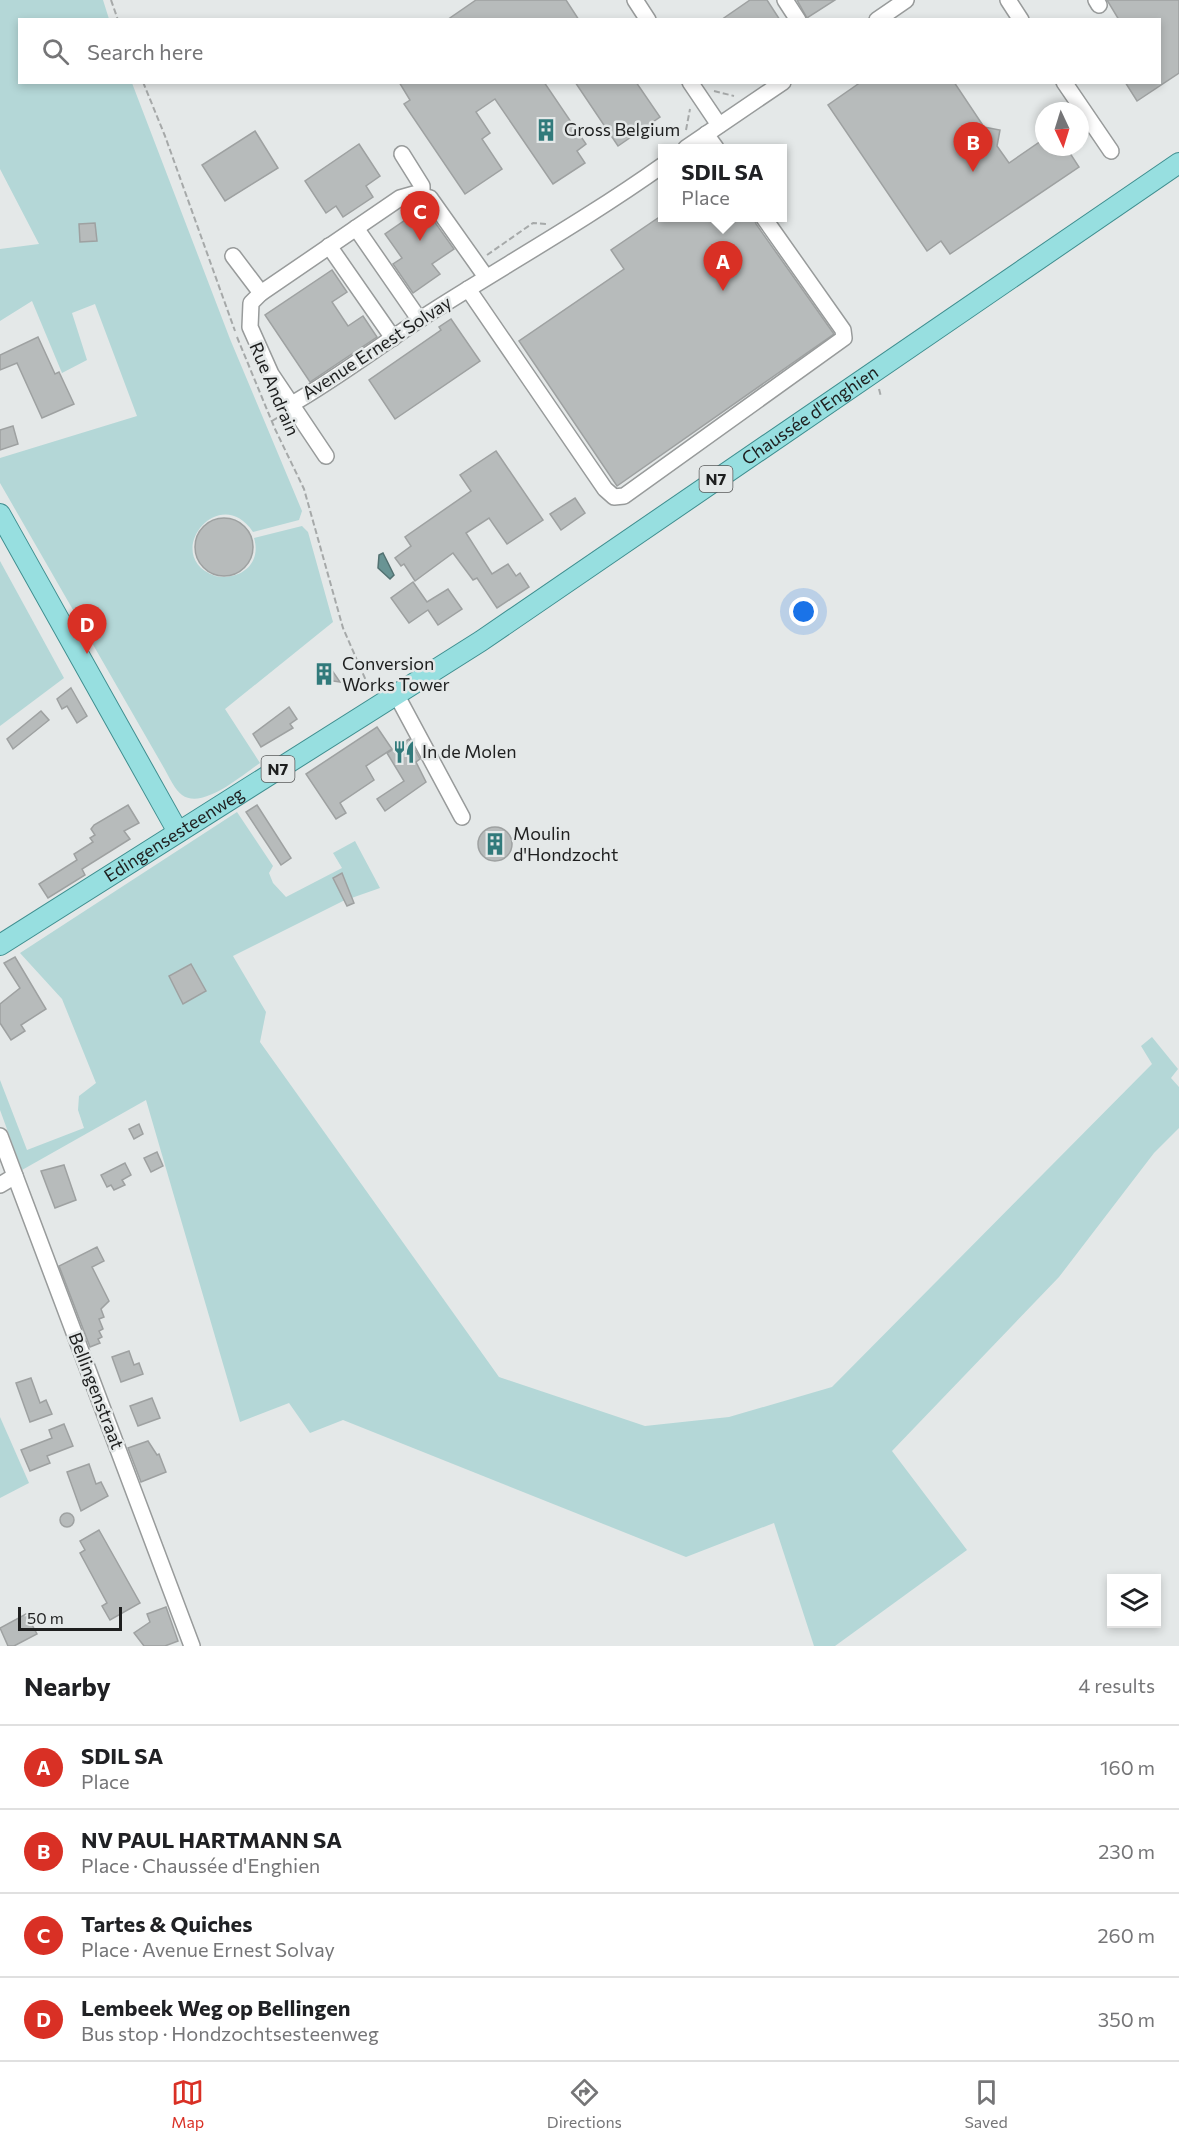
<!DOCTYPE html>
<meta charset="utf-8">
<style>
body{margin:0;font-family:Commissioner,sans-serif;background:#f6f6f6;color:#202124}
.controls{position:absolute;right:18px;bottom:18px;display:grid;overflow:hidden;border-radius:0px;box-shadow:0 3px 9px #0003}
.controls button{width:54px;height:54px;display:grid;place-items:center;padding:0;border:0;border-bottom:2px solid #e0e0e0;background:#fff;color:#202124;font:30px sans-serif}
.compass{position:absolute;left:1035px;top:102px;width:54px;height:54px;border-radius:50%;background:#fff;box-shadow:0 3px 9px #0003;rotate:176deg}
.scale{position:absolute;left:18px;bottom:15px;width:104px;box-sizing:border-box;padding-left:6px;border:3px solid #1e1f1f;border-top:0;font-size:16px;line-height:21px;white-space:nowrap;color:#1e1f1f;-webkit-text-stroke:4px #e4e8e8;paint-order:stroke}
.you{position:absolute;left:804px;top:612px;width:21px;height:21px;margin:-15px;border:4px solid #fff;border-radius:50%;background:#1a73e8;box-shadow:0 0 0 9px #1a73e833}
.badge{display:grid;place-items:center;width:39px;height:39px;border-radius:50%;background:#d93025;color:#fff;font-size:20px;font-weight:700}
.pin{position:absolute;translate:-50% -50px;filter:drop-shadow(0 2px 3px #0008)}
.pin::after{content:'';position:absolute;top:32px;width:21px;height:18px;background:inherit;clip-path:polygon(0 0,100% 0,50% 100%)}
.popup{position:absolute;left:658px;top:144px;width:129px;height:78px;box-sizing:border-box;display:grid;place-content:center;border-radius:0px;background:#fff;filter:drop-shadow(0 2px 4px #0005);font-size:20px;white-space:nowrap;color:#757577}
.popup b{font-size:22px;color:#202124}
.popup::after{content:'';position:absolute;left:50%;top:100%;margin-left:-12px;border:12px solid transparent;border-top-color:#fff}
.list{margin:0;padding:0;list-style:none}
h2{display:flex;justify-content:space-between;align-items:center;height:78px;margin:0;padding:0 24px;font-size:26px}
h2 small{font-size:20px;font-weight:400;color:#757577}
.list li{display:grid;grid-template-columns:39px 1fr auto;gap:18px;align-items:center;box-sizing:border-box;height:84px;padding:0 24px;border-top:2px solid #e0e0e0}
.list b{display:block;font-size:22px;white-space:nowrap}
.list p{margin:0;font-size:20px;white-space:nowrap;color:#757577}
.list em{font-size:20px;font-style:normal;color:#757577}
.icon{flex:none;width:33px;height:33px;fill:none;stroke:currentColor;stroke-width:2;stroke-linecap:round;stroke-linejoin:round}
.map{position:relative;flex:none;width:1179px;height:1646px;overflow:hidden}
.search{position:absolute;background:#fff;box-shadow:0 3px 9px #0003;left:18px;right:18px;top:18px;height:66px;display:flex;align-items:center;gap:15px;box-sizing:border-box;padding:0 21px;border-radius:0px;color:#757577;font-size:22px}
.sheet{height:414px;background:#fff}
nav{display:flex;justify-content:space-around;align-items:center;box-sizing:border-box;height:84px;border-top:2px solid #e0e0e0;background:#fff;font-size:16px;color:#757577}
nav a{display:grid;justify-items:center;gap:3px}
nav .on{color:#d93025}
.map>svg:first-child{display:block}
</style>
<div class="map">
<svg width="1179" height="1646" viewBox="0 0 1179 1646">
<rect width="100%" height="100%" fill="#e4e8e8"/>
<!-- green -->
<g fill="#b4d7d7">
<path d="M0,0H103L109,19L20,20V82L132,83L230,339L302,511L299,520L253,532C219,481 160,556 215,576C240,581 262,564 254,538L302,526L308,532L333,622L225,709L260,763C242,775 203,810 182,795C175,790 169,777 164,768L0,483V458L137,416L95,304L72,313L87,360L62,373L32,301L0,321V249L39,244L0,169Z"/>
<polygon points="0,561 64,678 0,726"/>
<polygon points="237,812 273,866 269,873 273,883 286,897 342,868 333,853 355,841 380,888 343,901 233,956 266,1012 260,1042 499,1377 645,1426 729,1417 832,1387 1152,1064 1141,1046 1152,1037 1178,1069 1171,1078 1179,1087 1179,1128 1154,1153 1059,1277 892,1451 967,1550 835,1646 814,1646 774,1523 686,1557 343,1420 310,1433 289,1403 240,1422 146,1100 22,1170 0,1110 0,1080 27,1150 84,1128 78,1110 79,1096 96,1083 62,999 20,953"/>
<polygon points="0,1417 29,1483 0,1498"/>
</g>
<!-- water -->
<polygon fill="#699494" stroke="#527171" stroke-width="1.5" points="383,553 394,575 390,579 378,568 379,555"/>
<!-- building -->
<g fill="#b7bbbb" stroke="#9ea1a1" stroke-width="1.5">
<polygon points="476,0 566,0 579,20 447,20"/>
<polygon points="750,0 767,0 780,20 721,20"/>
<polygon points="797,0 835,0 807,18"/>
<polygon points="1107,0 1179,0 1179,73 1137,101 1125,82 1160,82 1160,20 1119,20"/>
<polygon points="399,82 544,82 586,144 577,151 585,163 553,184 495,99 476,112 490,133 482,139 502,169 465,194 404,104 410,100"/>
<polygon points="575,82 636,82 660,117 618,146"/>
<polygon points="861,82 954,82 984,127 1000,130 997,146 1009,163 1044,139 1044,147 1066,147 1079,167 950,254 941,241 927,251 828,105"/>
<polygon points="255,131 278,168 225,201 202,165"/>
<polygon points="359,144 380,176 366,186 373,197 343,217 336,206 326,213 305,181"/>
<polygon points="424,207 454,249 432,264 440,274 413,293 393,264 402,258 385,234"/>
<polygon points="658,218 754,218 756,224 834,334 617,486 519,341 624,269 611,250"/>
<polygon points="95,223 97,241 80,242 79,224"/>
<polygon points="332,270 347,292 332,302 348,326 363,316 377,337 310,382 265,315"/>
<polygon points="451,319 480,361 395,419 369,380 441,330 439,327"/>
<polygon points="38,337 55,374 59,372 74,404 42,418 17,363 0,370 0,355"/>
<polygon points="13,426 18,444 0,450 0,430"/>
<polygon points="496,451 543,520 507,544 489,518 466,533 492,574 508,564 516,576 520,573 529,587 497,608 477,578 473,580 453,553 415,581 404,564 401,566 395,558 411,546 405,537 471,491 460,475"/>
<polygon points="575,498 585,513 561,530 550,514"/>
<circle cx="224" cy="547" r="29"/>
<polygon points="413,582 427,602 448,589 462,609 438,625 428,610 409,623 391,598"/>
<polygon points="321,665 329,666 340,682 320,679 316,671"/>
<polygon points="71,688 87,716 77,723 67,706 62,709 57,699"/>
<polygon points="289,707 297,719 290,724 293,728 261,747 253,734"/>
<polygon points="41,711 49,720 13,749 7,739"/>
<polygon points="377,727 392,749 366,766 374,780 340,803 346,813 336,819 306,774"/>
<polygon points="409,739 420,759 416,762 426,782 385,811 377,799 404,781 387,753"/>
<polygon points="128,805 139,823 124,831 130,839 82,869 85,875 48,898 39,884 77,860 74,854 93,842 90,838 95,835 91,829 94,825"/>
<polygon points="257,805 291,858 281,865 246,812"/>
<circle cx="495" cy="844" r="17"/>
<polygon points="342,873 354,903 347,906 333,878"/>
<polygon points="15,957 46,1009 21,1025 25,1031 11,1040 0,1023 0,1004 20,988 4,963"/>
<polygon points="191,964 206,991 183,1004 169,976"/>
<polygon points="139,1124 143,1134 134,1139 129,1129"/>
<polygon points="157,1152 163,1166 151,1172 144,1158"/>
<polygon points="125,1163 131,1175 122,1180 125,1185 114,1190 111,1185 107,1187 101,1175"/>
<polygon points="64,1165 76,1200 55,1208 41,1171"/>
<polygon points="97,1247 104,1261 92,1267 109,1301 101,1309 104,1317 99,1319 103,1329 99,1331 102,1337 98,1339 100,1343 90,1347 59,1266"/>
<polygon points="129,1351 134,1365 139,1363 143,1374 121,1382 112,1357"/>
<polygon points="31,1378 40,1403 46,1400 52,1414 30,1422 16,1383"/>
<polygon points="152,1398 160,1418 138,1426 130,1406"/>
<polygon points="64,1424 73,1446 47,1456 50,1463 30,1471 21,1450 52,1438 49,1430"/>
<polygon points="148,1441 157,1455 159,1454 166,1472 141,1482 128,1448"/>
<polygon points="89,1464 96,1484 101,1482 108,1496 81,1511 67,1472"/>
<circle cx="67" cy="1520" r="7"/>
<polygon points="99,1530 140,1603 110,1620 102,1606 107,1603 80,1553 85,1550 80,1541"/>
<polygon points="166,1607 178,1641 165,1646 144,1646 134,1633 150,1622 147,1614"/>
<polygon points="26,1614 37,1634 14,1646 8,1646 0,1628"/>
</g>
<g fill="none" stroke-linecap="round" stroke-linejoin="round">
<!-- minor casing -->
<g stroke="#989b9b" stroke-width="18">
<g id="minor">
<polyline points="635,0 648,20"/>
<polyline points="785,0 798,20"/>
<polyline points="1008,0 1021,20"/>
<polyline points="1096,0 1099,5"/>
<polyline points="877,20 906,0"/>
<polyline points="690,82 719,125"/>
<polyline points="1064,82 1111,151"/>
<polyline points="706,134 716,148"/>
<polyline points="686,148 783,82"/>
<polyline points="402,154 422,186 422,194"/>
<polyline points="356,228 419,319"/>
<polyline points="329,246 393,338"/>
<polyline points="233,256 261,293"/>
<polyline points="468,289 605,489 614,497 624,496 844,338 843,330 764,218"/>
<path d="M292,404C342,375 387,340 436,309C512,261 590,217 663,165"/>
<polyline points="326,456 271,374 250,327 251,303 261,293 400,198 414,194 430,198 486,277"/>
<polyline points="396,694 462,817"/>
<polyline points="0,1136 192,1646"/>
<polyline points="0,1185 15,1176"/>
</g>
</g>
<!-- major casing -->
<g stroke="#3f8e8f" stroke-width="22">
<g id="major">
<polyline points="0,514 178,832"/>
<path id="s1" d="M0,945L481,641L1179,163"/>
</g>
</g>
<!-- path -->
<g stroke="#a6a9a9" stroke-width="2" stroke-dasharray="6 3" stroke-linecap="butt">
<polyline points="111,0 118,20"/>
<polyline points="143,82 165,136 235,331"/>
<polyline points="714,91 734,96"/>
<polyline points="686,130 690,109"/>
<polyline points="487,255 533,223 546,224"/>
<polyline points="237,337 275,429 304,489 343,628 371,692"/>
<polyline points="879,389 881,397"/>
<polyline points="272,421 282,415"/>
</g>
<!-- minor -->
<use href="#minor" stroke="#fff" stroke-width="15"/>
<!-- major -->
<use href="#major" stroke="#97dfe0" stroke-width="20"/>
</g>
<!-- icons -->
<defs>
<g id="building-bare" transform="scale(1.8)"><path d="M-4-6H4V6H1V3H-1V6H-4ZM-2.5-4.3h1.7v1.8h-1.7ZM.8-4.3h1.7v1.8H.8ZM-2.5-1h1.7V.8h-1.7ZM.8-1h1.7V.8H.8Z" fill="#317a7b" stroke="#e4e8e8" stroke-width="2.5" paint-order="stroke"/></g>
<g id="restaurant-bare" transform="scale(1.8)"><path d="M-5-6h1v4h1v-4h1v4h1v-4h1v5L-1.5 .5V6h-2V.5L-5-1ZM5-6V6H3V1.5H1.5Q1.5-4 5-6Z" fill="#317a7b" stroke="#e4e8e8" stroke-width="2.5" paint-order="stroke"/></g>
</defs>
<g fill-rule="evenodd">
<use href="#building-bare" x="546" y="130"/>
<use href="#building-bare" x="324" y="674"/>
<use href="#restaurant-bare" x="404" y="752"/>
<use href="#building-bare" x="495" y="844"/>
</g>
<g text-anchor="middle" stroke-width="5" stroke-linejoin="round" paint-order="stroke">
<!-- shield labels -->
<g fill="#e4e8e8" stroke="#595b5b" stroke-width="1.5">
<rect x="699.5" y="466" width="33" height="26" rx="4.5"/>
<rect x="261.5" y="756" width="33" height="26" rx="4.5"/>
</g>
<g font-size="16" font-weight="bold" fill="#1e1f1f">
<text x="716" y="485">N7</text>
<text x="278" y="775">N7</text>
</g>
<!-- poi labels -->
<g font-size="18" fill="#1e1f1f" stroke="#e4e8e8" text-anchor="start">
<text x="564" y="136">Gross Belgium</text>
<text x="342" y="670">Conversion<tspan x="342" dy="21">Works Tower</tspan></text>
<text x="422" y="758">In de Molen</text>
<text x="513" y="840">Moulin<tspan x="513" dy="21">d'Hondzocht</tspan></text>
</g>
<!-- street labels -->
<g font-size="18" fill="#1e1f1f" stroke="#e4e8e8">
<text transform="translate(377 348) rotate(-33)" y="6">Avenue Ernest Solvay</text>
<text transform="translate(274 389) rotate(67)" y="6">Rue Andrain</text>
<text dy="6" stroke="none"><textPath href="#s1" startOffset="968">Chaussée d'Enghien</textPath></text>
<text dy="6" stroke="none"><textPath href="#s1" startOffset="206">Edingensesteenweg</textPath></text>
<text transform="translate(96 1391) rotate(69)" y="6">Bellingenstraat</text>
</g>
</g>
</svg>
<div class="controls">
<button><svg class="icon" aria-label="layers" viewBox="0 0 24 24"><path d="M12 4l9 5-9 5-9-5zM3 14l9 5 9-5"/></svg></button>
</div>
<svg class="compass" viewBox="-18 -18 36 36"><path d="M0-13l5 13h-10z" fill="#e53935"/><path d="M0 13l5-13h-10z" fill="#757577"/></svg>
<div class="scale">50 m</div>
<div class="you"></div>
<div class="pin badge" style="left:723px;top:291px">A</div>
<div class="popup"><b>SDIL SA</b>Place</div>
<div class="pin badge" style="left:973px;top:172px">B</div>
<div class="pin badge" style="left:420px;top:241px">C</div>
<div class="pin badge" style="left:87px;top:654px">D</div>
<div class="search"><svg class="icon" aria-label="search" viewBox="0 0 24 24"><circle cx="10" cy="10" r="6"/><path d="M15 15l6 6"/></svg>Search here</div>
</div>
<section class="sheet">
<h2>Nearby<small>4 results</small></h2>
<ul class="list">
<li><span class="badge">A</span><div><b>SDIL SA</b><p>Place</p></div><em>160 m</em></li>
<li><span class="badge">B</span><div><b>NV PAUL HARTMANN SA</b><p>Place · Chaussée d'Enghien</p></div><em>230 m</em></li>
<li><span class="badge">C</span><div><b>Tartes &amp; Quiches</b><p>Place · Avenue Ernest Solvay</p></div><em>260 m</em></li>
<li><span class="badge">D</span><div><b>Lembeek Weg op Bellingen</b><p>Bus stop · Hondzochtsesteenweg</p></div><em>350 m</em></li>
</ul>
</section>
<nav>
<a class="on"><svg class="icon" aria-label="map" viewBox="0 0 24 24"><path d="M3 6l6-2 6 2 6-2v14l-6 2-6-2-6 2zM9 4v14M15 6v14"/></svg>Map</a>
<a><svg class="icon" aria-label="directions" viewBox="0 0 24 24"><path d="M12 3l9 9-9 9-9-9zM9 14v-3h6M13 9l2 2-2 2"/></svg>Directions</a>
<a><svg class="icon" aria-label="saved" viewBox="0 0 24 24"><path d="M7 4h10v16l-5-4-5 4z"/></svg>Saved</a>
</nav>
